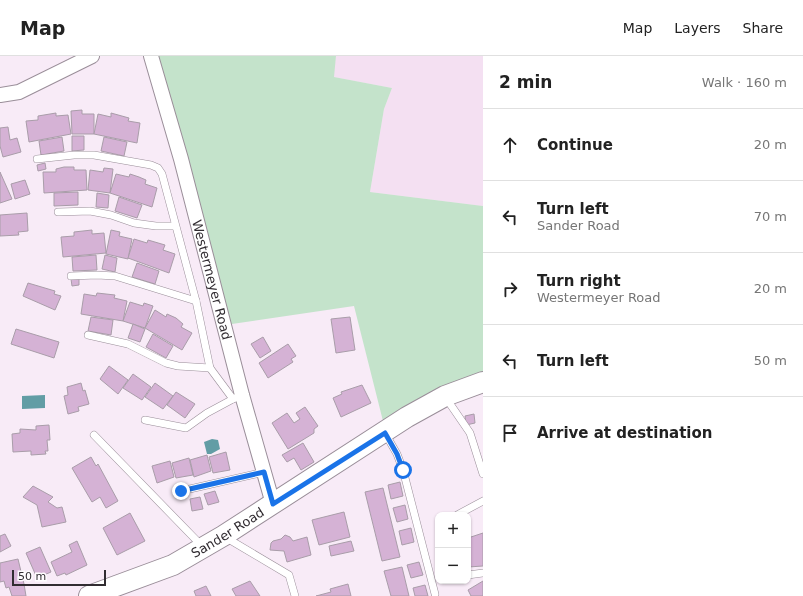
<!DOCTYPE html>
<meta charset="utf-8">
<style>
body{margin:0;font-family:"DejaVu Sans",sans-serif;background:#f6f6f6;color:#222}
.controls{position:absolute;right:12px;bottom:12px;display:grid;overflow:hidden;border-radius:8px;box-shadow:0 1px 3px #0004}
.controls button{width:36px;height:36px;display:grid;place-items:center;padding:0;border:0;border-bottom:1px solid #e0e0e0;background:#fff;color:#222;font:20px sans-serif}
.scale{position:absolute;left:12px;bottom:10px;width:94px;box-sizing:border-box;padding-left:4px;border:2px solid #312c31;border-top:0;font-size:11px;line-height:14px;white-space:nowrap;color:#312c31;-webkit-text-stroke:3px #fffcfe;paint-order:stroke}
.stop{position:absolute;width:12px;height:12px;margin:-9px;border:3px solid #1a73e8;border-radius:50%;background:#fff}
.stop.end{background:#1a73e8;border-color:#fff;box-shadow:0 1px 4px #0008}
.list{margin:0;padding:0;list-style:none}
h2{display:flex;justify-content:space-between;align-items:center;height:52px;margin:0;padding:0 16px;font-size:17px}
h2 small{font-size:13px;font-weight:400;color:#767676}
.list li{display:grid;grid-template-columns:26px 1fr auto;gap:12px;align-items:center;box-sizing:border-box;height:72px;padding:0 16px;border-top:1px solid #e0e0e0}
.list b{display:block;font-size:15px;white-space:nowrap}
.list p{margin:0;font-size:13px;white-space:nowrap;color:#767676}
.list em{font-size:13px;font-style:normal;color:#767676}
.icon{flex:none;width:22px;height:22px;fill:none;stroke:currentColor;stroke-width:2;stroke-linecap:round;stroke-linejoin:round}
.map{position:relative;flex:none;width:483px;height:540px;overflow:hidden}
header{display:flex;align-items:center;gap:24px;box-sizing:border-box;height:56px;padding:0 20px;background:#fff;border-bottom:1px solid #e0e0e0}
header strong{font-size:19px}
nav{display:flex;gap:22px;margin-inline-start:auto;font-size:14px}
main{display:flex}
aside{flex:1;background:#fff}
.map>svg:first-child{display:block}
</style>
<header>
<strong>Map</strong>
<nav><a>Map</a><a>Layers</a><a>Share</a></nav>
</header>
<main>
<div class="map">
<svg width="483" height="540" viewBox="0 0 483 540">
<rect width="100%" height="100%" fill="#f8ebf7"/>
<!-- built -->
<polygon fill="#f4e0f2" points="336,0 483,0 483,150 370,136 384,53 392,32 333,21"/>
<!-- green -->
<polygon fill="#c4e3cb" points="152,0 336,0 334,21 392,32 384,53 370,136 483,150 483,327 386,377 354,250 225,269"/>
<!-- water -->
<g fill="#629da5">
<polygon points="45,339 45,352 22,353 22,340"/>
<polygon points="212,383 218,384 220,393 211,398 207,398 204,386"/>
</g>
<!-- building -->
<g fill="#d5b2d5" stroke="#a99da9">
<polygon points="82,54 82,58 94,58 94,78 72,78 71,55"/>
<polygon points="56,57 56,60 68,59 71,78 29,86 26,65 38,64 38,60"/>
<polygon points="111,57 129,62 128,65 140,67 137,87 94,78 98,58 111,61"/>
<polygon points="8,71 10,84 17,82 21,96 3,101 0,90 0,72"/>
<polygon points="72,80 84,80 84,94 72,95"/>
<polygon points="62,81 64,95 41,99 39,85"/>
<polygon points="104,81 127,86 124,100 101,95"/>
<polygon points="45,107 46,113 38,115 37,109"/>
<polygon points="64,111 74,111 74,114 86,114 87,134 44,137 43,116 56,116 56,113"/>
<polygon points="104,112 113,113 110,137 88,134 90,114 103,116"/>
<polygon points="0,116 12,143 0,147"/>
<polygon points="116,118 129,121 130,118 139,121 146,124 145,128 157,132 152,151 110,137"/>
<polygon points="25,124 30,138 15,143 11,128"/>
<polygon points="78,136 78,149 54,150 54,137"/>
<polygon points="97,137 109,139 108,152 96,151"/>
<polygon points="119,141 142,149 137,162 115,155"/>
<polygon points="27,157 28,175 18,176 19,179 0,180 0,159"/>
<polygon points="92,174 92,178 104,177 106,197 63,201 61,181 74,180 74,176"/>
<polygon points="111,174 120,176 119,180 132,183 128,203 106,198"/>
<polygon points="134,183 147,187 148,184 165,189 163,194 175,198 169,217 128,202"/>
<polygon points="96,199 97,214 73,215 72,201"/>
<polygon points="105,199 117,202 115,216 102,213"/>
<polygon points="137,207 159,215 155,228 132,221"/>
<polygon points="71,223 79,223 79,229 72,230"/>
<polygon points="28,227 55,235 54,238 61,240 55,254 23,240"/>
<polygon points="97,237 115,239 114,242 127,245 123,265 81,258 84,238 96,240"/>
<polygon points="130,246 143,250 144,247 153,250 145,272 123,265"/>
<polygon points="155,254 166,261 167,258 176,262 183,268 181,271 192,277 182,294 145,272"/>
<polygon points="91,261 113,264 111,279 88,275"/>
<polygon points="350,261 355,294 336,297 331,263"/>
<polygon points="133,268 145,273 140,286 128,282"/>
<polygon points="16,273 59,286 54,302 11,288"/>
<polygon points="153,278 173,290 166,302 146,291"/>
<polygon points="263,281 271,295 260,302 251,288"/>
<polygon points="288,288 296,300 291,303 293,306 268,322 259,307"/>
<polygon points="109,310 128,324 118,338 100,323"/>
<polygon points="133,318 151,331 142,344 123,332"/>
<polygon points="81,327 83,335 85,334 89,348 78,351 79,355 68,358 64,340 68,339 67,331"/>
<polygon points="155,327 173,340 163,353 145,341"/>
<polygon points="362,329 371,347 341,361 333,342 342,338 341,336"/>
<polygon points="176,336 195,348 185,362 167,349"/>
<polygon points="305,351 318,370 314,373 314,377 288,393 272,367 287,357 294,367 300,363 296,357"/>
<polygon points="474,358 475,367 466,369 465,360"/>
<polygon points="49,369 50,384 47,384 48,395 45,395 46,398 31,399 31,395 13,396 12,378 20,377 20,373 36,374 36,370"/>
<polygon points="303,387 314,406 301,414 294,402 287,406 282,399"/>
<polygon points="226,396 230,414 213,417 209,401"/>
<polygon points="207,399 211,415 194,421 190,404"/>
<polygon points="91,401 96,410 98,408 118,445 106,452 100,441 92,446 72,412"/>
<polygon points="189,402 193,419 176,422 172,407"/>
<polygon points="170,405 174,421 157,427 152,410"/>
<polygon points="400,426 403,440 391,443 388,429"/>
<polygon points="33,430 53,441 48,446 57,452 62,451 66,466 42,471 37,449 23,441"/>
<polygon points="383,432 400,501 382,505 365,436"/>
<polygon points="215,435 219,446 208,449 204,438"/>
<polygon points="200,441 203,453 192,455 190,443"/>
<polygon points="405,449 408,463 397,466 393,452"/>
<polygon points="344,456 350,481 319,489 312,464"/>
<polygon points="130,457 145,485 117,499 103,472"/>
<polygon points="411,472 414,486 402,489 399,475"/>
<polygon points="483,477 483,510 468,511 468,482"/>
<polygon points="5,478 11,490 0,496 0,480"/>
<polygon points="285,479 290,481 293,485 307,481 311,499 287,506 284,495 270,494 271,487 273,485 281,483"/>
<polygon points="77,485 87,509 66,519 65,517 57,520 51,506 72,496 69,489"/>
<polygon points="351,485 354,495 331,500 329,490"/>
<polygon points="40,491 51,516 37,522 26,497"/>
<polygon points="18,503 24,528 26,540 12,540 9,531 6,532 4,525 0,526 0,507"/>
<polygon points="419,506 423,519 411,522 407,509"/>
<polygon points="402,511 409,540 391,540 384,515"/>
<polygon points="250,525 260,540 236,540 232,533"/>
<polygon points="483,525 483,540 471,540 468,534"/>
<polygon points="348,528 351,540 316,540 331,536 330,533"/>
<polygon points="425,529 428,540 415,540 413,532"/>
<polygon points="206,530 211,540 196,540 194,535"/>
</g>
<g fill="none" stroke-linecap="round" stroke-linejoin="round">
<!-- lane casing -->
<g stroke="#9a8e99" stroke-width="8">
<g id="lane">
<polyline points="37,103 74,99 94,99 151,109 158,112 162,118 196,245 210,312"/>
<polyline points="58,156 90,155 111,159 134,167 156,170 175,170"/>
<polyline points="71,220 97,219 115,220 196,245"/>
<polyline points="88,279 128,288 166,307 178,310 210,312 233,343 242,339"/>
<polyline points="446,342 470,377 483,418"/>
<polyline points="145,364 186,372 207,357 233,343"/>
<polyline points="385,377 397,398 403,414 435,538"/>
<polyline points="94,379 202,490"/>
<polyline points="181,435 264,416"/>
<polyline points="457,459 483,445"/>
<polyline points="225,481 289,519 295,540"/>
<polyline points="468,519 483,517"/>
</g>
</g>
<!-- street casing -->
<g stroke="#9a8e99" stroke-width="16">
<g id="street">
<path id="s1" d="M151,0L181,103L242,339L273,448"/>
<polyline points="0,39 19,36 92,0"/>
</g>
</g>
<!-- secondary casing -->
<g stroke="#9a8e99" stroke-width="22">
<g id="secondary">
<path id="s2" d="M89,540L173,509L223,480L407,361L445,340L483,326"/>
</g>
</g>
<!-- lane -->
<use href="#lane" stroke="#fff" stroke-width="7"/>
<!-- street -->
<use href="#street" stroke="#fff" stroke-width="14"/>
<!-- secondary -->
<use href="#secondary" stroke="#fff" stroke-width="20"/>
</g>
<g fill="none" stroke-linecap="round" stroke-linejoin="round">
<!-- route -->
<polyline stroke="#1a73e8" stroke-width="5" points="181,435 264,416 273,448 385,377 397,398 403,414"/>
</g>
<g text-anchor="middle" stroke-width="3.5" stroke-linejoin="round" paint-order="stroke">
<!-- street labels -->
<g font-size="13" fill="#312c31" stroke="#fffcfe">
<text dy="5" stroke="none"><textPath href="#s1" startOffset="232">Westermeyer Road</textPath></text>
<text dy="5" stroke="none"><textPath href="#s2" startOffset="153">Sander Road</textPath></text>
</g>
</g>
</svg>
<div class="controls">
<button>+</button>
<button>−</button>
</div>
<div class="scale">50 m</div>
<div class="stop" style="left:403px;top:414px"></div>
<div class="stop end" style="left:181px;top:435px"></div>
</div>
<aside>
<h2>2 min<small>Walk · 160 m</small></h2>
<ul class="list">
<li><svg class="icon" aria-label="ahead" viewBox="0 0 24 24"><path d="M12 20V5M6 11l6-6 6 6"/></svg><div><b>Continue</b></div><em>20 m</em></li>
<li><svg class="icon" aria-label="left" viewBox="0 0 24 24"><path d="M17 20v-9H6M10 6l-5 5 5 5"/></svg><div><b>Turn left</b><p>Sander Road</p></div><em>70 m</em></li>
<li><svg class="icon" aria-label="right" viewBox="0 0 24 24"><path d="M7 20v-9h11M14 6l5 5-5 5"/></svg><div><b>Turn right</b><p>Westermeyer Road</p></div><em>20 m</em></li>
<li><svg class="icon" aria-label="left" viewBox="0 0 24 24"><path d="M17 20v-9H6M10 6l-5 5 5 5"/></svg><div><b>Turn left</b></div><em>50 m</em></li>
<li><svg class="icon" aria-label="arrive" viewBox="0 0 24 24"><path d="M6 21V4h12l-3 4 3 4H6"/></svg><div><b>Arrive at destination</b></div></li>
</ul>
</aside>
</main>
